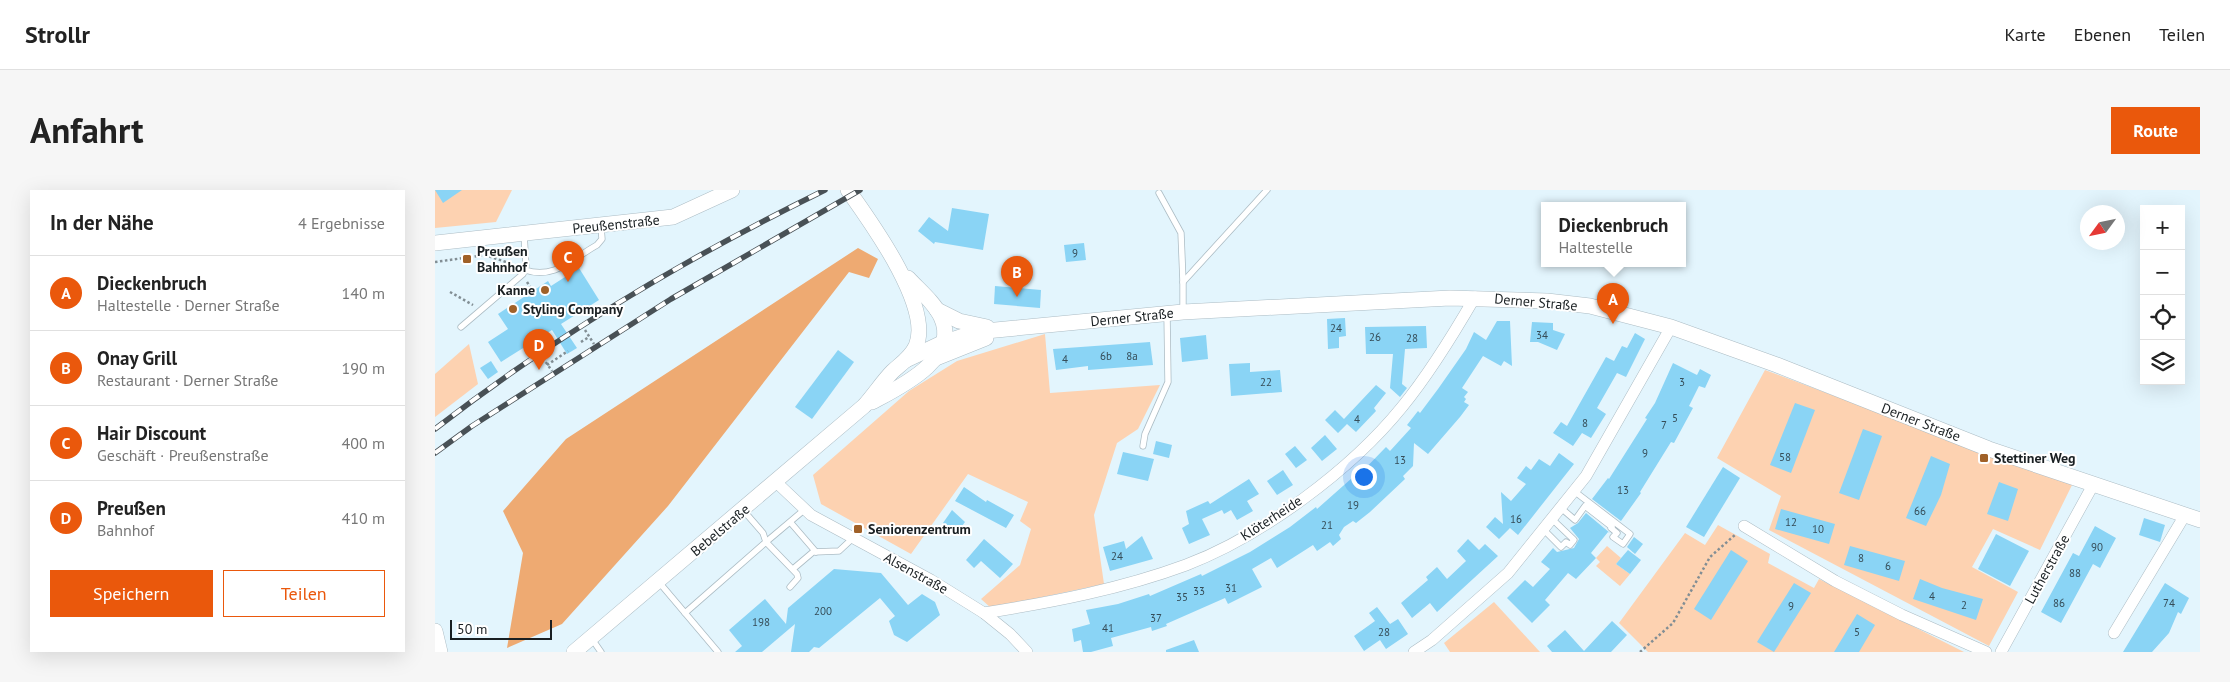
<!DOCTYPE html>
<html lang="de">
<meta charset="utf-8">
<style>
body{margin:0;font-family:"PT Sans",sans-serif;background:#f6f6f6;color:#222}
.controls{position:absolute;right:15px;top:15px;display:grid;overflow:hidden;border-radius:0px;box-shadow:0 5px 20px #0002}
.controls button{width:45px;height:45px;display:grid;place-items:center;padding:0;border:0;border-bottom:1px solid #e0e0e0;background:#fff;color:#222;font:25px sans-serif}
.compass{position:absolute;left:1645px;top:15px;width:45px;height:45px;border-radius:50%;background:#fff;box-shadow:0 5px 20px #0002;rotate:237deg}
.scale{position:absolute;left:15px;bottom:12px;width:102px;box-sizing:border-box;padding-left:5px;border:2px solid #191f22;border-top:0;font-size:14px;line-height:18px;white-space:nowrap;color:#191f22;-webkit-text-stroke:4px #fff;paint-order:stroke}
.you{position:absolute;left:928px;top:286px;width:18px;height:18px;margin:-12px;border:4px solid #fff;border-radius:50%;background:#1a73e8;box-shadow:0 0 0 8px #1a73e833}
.badge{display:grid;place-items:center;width:32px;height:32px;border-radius:50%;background:#ea580c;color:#fff;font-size:16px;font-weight:700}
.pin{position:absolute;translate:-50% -41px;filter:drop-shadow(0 1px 2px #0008)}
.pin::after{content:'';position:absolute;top:26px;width:18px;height:15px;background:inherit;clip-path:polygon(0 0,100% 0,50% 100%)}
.popup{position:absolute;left:1106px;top:12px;width:145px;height:65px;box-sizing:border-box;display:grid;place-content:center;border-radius:0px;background:#fff;filter:drop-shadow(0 1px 4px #0005);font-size:16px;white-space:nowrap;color:#767676}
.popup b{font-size:19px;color:#222}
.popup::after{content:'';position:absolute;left:50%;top:100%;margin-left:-10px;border:10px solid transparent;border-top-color:#fff}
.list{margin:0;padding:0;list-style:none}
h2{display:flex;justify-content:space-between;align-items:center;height:65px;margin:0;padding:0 20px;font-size:21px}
h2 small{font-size:16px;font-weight:400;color:#767676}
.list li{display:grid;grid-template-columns:32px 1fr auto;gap:15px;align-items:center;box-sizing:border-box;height:75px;padding:0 20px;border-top:1px solid #e0e0e0}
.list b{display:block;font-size:19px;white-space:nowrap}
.list p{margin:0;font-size:16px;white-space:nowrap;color:#767676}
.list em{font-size:16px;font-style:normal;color:#767676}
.actions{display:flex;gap:10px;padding:15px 20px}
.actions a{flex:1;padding:11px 0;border:1px solid #ea580c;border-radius:0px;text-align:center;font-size:18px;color:#ea580c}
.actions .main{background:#ea580c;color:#fff}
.icon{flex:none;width:28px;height:28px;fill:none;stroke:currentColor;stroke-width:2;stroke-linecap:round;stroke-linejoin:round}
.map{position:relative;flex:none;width:1765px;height:462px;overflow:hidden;border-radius:0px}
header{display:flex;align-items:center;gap:30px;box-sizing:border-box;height:70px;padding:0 25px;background:#fff;border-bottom:1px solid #e0e0e0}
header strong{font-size:24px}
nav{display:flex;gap:28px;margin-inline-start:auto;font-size:18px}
.intro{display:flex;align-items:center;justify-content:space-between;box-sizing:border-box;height:120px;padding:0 30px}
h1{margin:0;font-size:35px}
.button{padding:12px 22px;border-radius:0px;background:#ea580c;color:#fff;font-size:18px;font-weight:700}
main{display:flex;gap:30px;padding:0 30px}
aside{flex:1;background:#fff;border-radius:0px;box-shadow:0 5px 20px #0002}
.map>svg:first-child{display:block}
</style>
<header>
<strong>Strollr</strong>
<nav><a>Karte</a><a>Ebenen</a><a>Teilen</a></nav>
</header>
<div class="intro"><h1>Anfahrt</h1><a class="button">Route</a></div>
<main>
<aside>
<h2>In der Nähe<small>4 Ergebnisse</small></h2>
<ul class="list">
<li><span class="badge">A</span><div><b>Dieckenbruch</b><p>Haltestelle · Derner Straße</p></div><em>140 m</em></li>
<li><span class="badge">B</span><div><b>Onay Grill</b><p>Restaurant · Derner Straße</p></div><em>190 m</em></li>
<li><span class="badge">C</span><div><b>Hair Discount</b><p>Geschäft · Preußenstraße</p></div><em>400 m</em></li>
<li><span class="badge">D</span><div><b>Preußen</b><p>Bahnhof</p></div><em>410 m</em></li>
</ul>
<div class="actions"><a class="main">Speichern</a><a>Teilen</a></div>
</aside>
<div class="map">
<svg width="1765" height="462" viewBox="0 0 1765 462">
<rect width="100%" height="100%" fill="#e3f5fd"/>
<!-- green -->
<g fill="#fdd2b1">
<polygon points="0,0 77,0 61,32 0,38"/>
<polygon points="610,144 615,203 725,195 703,239 682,253 659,325 669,394 556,418 546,409 585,375 596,339 585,331 593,312 533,284 476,364 386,314 378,285 474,201 522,171"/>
<polygon points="34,154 43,194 0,227 0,184"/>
<polygon points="1330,180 1637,295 1605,360 1558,339 1537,377 1583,402 1554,456 1334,340 1346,306 1282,268"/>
<polygon points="1283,335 1335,364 1333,373 1379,398 1384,389 1529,462 1213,462 1184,433 1250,343 1270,355"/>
<polygon points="1172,356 1186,368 1181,374 1195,384 1185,396 1161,376 1165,372 1161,368"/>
<polygon points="1059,412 1105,462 1015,462 1009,453"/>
</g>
<!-- forest -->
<polygon fill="#eeaa72" points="423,58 443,69 434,88 414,82 233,316 127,434 72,458 88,363 68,321 131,249"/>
<!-- building -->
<g fill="#8ad4f5">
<polygon points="0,0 27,0 8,13"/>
<polygon points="517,18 554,24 548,60 500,52 499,54 483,41 494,27 513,41"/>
<polygon points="649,53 651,70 631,72 629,55"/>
<polygon points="144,78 164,110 126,134 142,158 132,164 117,140 66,172 53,152 73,139 63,124 113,91 116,96"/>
<polygon points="560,96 606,100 605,118 559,114"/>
<polygon points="910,128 911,146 904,147 904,158 893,159 892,129"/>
<polygon points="1062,131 1075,131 1077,176 1069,171 1066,176 1048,166 1027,198 1033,202 1029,207 1031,209 1029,212 1034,215 1025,227 993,264 979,253 978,276 968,286 970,289 935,322 921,333 918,331 909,337 904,345 906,349 898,356 895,352 882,361 878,355 842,378 836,368 817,379 827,397 793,414 790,408 731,434 732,436 717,441 716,437 676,448 678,456 656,462 648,462 646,450 639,452 637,439 655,434 651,420 683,414 714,404 715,406 766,384 767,386 815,362 855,337 881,317 882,319 917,288 919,290 951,257 955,261 976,238 972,235 983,221 985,223 1003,199 1031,159 1039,142 1051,150"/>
<polygon points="1097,132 1118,133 1118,140 1130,144 1122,160 1103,152 1095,152"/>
<polygon points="991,136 992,158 970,159 967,194 972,198 965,207 955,198 958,164 931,164 930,137"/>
<polygon points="1200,143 1210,149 1191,187 1182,183 1162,218 1171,224 1156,248 1147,243 1138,256 1118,243 1126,232 1132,236 1171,167 1179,171 1187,156 1192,158"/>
<polygon points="771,145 773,169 747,172 745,148"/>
<polygon points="715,152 718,175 653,180 653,176 621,180 618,159"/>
<polygon points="403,160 419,172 377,229 360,217"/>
<polygon points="56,171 63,182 53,189 45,178"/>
<polygon points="815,173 815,182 845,180 847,202 796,206 794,174"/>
<polygon points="1238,173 1262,185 1265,179 1276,185 1270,198 1264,196 1254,216 1258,218 1239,253 1236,252 1205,302 1206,303 1186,331 1157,309 1173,288 1174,289 1212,229 1210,228 1220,213"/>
<polygon points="941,195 951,203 939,218 941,221 921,242 912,234 903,243 890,230 900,220 909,229"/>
<polygon points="1360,213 1380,220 1356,283 1335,275"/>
<polygon points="1428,239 1447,246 1424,310 1404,303"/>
<polygon points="890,245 902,259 887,271 876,258"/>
<polygon points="721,251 737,255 734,268 718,264"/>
<polygon points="860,256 872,270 861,278 850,264"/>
<polygon points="688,262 719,269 713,291 682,284"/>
<polygon points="1124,263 1139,274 1083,345 1075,338 1064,349 1051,337 1060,327 1068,334 1066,302 1076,311 1091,294 1082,288 1091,276 1096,280 1104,269 1115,276"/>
<polygon points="1496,266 1515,274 1506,305 1491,336 1471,328"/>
<polygon points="1288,277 1305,288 1269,347 1251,337"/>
<polygon points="848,280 858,295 842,305 832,291"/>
<polygon points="814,289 824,304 812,311 818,321 802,330 796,320 789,324 787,320 767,329 775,345 754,354 747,338 754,334 751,321 773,311 775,314"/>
<polygon points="1564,292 1583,299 1573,331 1552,324"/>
<polygon points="529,297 551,312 552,310 579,325 571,338 520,311"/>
<polygon points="1346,319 1400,334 1394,354 1340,339"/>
<polygon points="517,320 530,332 522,343 508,333"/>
<polygon points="1151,323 1175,343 1173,342 1156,363 1161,368 1141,389 1133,383 1110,410 1115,415 1097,433 1072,408 1090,390 1098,397 1115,379 1106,372 1118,358 1122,362 1139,358 1144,349 1135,338 1143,333"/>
<polygon points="1709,328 1730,335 1725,352 1704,345"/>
<polygon points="1660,336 1681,348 1665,378 1658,374 1626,433 1606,422 1638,363 1644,366"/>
<polygon points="1561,344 1594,361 1575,396 1543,379"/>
<polygon points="707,346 718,369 675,381 668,357 689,351 691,359"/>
<polygon points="1199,347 1208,354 1200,364 1192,357"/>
<polygon points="549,349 578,374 565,388 546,371 539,378 531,370"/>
<polygon points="1033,349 1044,360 1050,354 1063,366 1002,422 995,413 977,428 966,413 993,390 991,387 1002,377 1012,389 1031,371 1022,361"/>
<polygon points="1415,356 1470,371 1464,391 1409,375"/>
<polygon points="1193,360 1206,370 1195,384 1181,374"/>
<polygon points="1296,360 1313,371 1276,430 1259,419"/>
<polygon points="399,379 446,383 473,415 487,404 500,412 505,425 472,452 459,445 454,431 460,426 445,408 384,458 379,457 374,462 356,462 360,434 327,462 300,462 307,456 294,440 330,409 351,434 353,418"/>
<polygon points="1485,389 1507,398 1548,409 1541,430 1478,409"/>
<polygon points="1359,393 1376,403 1339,462 1322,452"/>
<polygon points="1730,393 1754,408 1746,424 1743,422 1734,443 1717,462 1688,462"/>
<polygon points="942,417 955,434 963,429 973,444 951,459 945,450 929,461 919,446 940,431 934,423"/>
<polygon points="1422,424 1440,435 1424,462 1399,462"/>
<polygon points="1177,431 1192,445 1176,462 1117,462 1112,456 1130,440 1149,461"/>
<polygon points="759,450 764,462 731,462 731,460"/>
</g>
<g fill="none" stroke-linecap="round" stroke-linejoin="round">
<!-- lane casing -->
<g stroke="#acbcc4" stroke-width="7">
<g id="lane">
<polyline points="724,3 746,43 748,92"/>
<path d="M90,80C119,90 137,69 162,55L167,49L166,37"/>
<polyline points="748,122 748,92 832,0"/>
<polyline points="26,137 88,84 91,76 89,44"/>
<polyline points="708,256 710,244 733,192 732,124"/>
<polyline points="1126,318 1140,330 1150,316 1177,337 1176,338 1182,343 1178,347 1188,354 1195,344 1139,301"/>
<polyline points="356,333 381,362"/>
<polyline points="1108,339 1126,357 1131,352 1135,355 1139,350 1137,348 1117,329"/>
<polyline points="358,379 378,362 404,361 418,348"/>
<polyline points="223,391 283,462"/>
<polyline points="355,397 363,388 362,384 331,352 369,320"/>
<polyline points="250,423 331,352 328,343 308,320"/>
<polyline points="157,449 166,462"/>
</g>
</g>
<!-- street casing -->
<g stroke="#acbcc4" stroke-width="12">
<g id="street">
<polyline points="341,292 376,325 496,390 549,423 575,444 592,462"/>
<polyline points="1309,336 1400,391 1467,425 1551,462"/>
<path d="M549,423C618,412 686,399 751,375C827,346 916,280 967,217C995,183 1018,145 1040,107"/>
<polyline points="1679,443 1750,325"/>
<polyline points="979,462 997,450 1073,383 1151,286 1236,137"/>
<polyline points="1566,462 1658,295"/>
</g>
</g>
<!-- secondary casing -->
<g stroke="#acbcc4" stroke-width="16">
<g id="secondary">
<polyline points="0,53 238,27 297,0"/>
<polyline points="502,120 524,131 552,137"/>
<polyline points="501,168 551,148"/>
<polyline points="471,170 507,153 540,142 748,122 1015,108 1112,111 1155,116 1236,137 1342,175 1554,259 1765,330"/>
<path d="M437,212C465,197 526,168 506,127C499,112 484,100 473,88"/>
<polyline points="0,441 5,462"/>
<path d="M139,462L429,216C439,205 448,191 458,181C467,173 476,167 481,156C498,117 435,31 413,0"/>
</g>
</g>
<!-- path -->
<g stroke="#828e94" stroke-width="2.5" stroke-dasharray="2.5 2.5" stroke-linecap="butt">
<polyline points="0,72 50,65 71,72 78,80"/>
<polyline points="92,92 98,101"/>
<polyline points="15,102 38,115"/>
<polyline points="150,140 159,154"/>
<polyline points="146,152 154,147"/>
<polyline points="108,168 117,181"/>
<polyline points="112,175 133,161"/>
<polyline points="1205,462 1238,433 1275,367 1301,344"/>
</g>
<!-- lane -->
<use href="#lane" stroke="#fff" stroke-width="5.5"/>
<!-- street -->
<use href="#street" stroke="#fff" stroke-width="11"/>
<!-- secondary -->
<use href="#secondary" stroke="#fff" stroke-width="15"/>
<!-- rail casing -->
<g stroke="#495156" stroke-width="5.5">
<g id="rail">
<path d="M0,239C120,146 253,67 390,0"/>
<polyline points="0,263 37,236 236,109 425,0"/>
</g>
</g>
<!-- rail -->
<use href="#rail" stroke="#fff" stroke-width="4" stroke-dasharray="11" stroke-linecap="butt"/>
</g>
<!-- markers -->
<g fill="#a06128" stroke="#fff" stroke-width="2">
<rect x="27" y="64" width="10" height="10" rx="2.5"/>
<circle cx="110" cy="100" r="5"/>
<circle cx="78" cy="119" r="5"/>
<rect x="1544" y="263" width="10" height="10" rx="2.5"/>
<rect x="418" y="334" width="10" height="10" rx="2.5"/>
</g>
<g text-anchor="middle" stroke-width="4" stroke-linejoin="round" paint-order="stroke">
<!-- number labels -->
<g font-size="11" fill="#354c57">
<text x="640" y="67">9</text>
<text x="901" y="142">24</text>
<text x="1107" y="149">34</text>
<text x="940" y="151">26</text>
<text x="977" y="152">28</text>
<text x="671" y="170">6b</text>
<text x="697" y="170">8a</text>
<text x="630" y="173">4</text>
<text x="831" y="196">22</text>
<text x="1247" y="196">3</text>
<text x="1240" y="232">5</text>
<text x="922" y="233">4</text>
<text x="1150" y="237">8</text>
<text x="1229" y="239">7</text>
<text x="1210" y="267">9</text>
<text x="1350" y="271">58</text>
<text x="965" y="274">13</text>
<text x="1188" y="304">13</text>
<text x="918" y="319">19</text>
<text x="1485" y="325">66</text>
<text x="1081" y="333">16</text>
<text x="1356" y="336">12</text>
<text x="892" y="339">21</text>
<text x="1383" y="343">10</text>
<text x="1662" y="361">90</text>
<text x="682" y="370">24</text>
<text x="1426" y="372">8</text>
<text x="1453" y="380">6</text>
<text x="1640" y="387">88</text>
<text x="796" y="402">31</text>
<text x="764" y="405">33</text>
<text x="1497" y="410">4</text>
<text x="747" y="411">35</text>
<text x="1624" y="417">86</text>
<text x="1734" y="417">74</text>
<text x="1529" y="419">2</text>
<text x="1356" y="420">9</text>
<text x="388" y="425">200</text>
<text x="721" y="432">37</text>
<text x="326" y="436">198</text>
<text x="673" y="442">41</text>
<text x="949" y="446">28</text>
<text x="1422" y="446">5</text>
</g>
<!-- street labels -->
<g font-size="14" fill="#191f22" stroke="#fff">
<text transform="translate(181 34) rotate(-6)" y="5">Preußenstraße</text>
<text transform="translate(1101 112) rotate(5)" y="5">Derner Straße</text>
<text transform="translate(697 127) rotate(-6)" y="5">Derner Straße</text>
<text transform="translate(1486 232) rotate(21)" y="5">Derner Straße</text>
<text transform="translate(836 328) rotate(-33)" y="5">Klöterheide</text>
<text transform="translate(285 340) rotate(-40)" y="5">Bebelstraße</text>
<text transform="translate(1612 379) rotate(-61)" y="5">Lutherstraße</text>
<text transform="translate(481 383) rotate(29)" y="5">Alsenstraße</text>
</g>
<!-- poi labels -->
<g font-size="14" font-weight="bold" fill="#191f22" stroke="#fff" text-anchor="start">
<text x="42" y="66">Preußen<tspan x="42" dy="16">Bahnhof</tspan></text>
<text x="100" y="105" text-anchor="end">Kanne</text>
<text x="88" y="124">Styling Company</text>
<text x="1559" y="273">Stettiner Weg</text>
<text x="433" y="344">Seniorenzentrum</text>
</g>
</g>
</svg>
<div class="controls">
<button>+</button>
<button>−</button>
<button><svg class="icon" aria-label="locate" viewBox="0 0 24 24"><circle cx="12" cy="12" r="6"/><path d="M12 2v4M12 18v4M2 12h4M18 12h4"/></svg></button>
<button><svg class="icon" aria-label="layers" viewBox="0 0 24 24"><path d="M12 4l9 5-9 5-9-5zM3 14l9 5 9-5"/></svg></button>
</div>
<svg class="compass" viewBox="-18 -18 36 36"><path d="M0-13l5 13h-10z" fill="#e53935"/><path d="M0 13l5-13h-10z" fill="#767676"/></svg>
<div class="scale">50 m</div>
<div class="you"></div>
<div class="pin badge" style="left:1178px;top:134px">A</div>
<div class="popup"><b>Dieckenbruch</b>Haltestelle</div>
<div class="pin badge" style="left:582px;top:107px">B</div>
<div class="pin badge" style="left:133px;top:92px">C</div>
<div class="pin badge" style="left:104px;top:180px">D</div>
</div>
</main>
